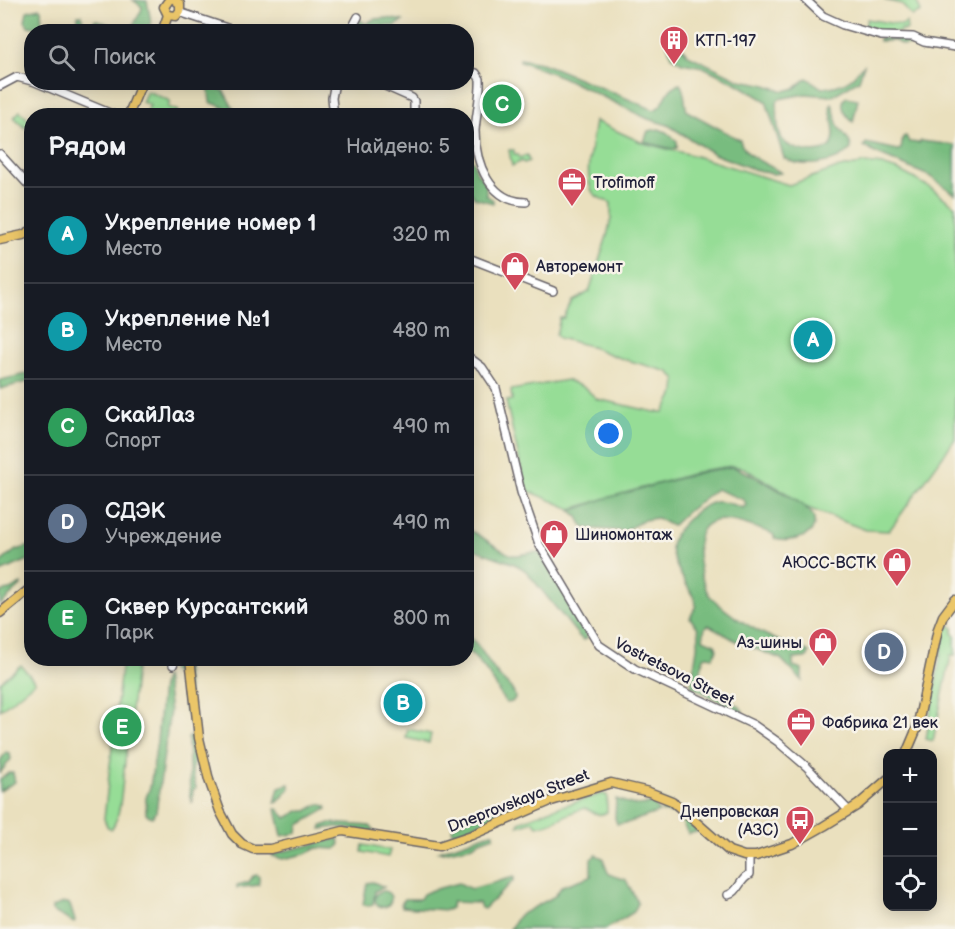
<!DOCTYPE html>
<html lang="ru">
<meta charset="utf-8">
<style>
body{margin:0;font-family:"Balsamiq Sans",sans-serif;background:#242831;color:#f1f3f6}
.controls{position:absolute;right:18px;bottom:18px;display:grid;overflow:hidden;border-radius:12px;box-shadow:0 3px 15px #0003}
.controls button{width:54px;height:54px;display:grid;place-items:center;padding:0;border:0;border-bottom:2px solid #363941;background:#171b24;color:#f1f3f6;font:30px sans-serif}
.you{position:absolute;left:609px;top:434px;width:21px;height:21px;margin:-15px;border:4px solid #fff;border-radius:50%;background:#1a73e8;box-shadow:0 0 0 9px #1a73e833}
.badge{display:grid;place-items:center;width:39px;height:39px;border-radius:50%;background:#d1495b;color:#fff;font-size:20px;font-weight:700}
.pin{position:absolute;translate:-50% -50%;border:3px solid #fff;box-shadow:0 2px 6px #0006}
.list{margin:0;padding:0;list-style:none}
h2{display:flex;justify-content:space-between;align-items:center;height:78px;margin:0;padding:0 24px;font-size:26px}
h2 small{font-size:20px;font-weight:400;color:#9ea1a6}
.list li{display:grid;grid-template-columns:39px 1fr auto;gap:18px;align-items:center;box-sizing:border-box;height:96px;padding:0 24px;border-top:2px solid #363941}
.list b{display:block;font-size:22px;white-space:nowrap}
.list p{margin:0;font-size:20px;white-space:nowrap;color:#9ea1a6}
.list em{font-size:20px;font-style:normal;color:#9ea1a6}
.icon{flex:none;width:33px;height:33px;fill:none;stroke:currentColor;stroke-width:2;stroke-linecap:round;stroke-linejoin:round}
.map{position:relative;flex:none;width:955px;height:929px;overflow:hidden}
.search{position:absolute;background:#171b24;box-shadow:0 3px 15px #0003;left:24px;top:24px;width:450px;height:66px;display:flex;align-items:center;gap:15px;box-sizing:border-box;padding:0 21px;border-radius:24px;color:#9ea1a6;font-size:22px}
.panel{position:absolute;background:#171b24;box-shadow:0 3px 15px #0003;left:24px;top:108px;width:450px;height:558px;border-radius:24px}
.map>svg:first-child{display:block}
</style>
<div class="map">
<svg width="955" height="929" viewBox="0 0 955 929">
<rect width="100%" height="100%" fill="#f7f3e8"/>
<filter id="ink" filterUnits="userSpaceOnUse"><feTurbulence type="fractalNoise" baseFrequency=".0167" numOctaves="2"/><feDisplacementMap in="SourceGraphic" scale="12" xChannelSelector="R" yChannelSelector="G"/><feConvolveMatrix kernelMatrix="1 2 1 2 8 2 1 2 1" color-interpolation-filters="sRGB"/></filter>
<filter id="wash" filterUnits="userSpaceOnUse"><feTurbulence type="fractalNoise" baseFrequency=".008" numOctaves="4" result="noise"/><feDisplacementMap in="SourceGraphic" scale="24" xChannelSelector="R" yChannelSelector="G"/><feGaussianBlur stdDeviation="1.35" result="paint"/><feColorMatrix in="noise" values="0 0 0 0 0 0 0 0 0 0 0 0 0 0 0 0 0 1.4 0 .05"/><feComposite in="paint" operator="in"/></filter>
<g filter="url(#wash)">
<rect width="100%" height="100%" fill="#eae0be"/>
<!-- green -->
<g fill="#96dd96" stroke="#5c8068" stroke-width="1.5">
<polygon points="884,0 916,0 921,12 912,16 901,4"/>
<path d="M867,19L902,25L906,22L907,29L903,31L901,29L900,32C887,34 877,29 865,26Z"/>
<polygon points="147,91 170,101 168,107 178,111 176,115 146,114 150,105 142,102"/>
<polygon points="20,111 31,122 25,128 14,117"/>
<path d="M595,121L643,143L692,155L789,185L835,169L865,163L882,165L900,171L929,187L955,206V439L889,531L866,530L805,507L788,494L768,482L744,468L732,466L705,470L571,509L529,491L523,477L506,401L512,400L511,390L567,380L585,388L597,399L655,412H664L675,392L676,379L669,372L620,358L586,345L559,338L556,335L560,318H564L572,301L589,292L607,236L611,219V203C606,201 598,198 594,194C582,180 593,138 595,121Z"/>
<polygon points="509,150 514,150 514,154 518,155 519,158 527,155 529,161 524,163 522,161 512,166"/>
<polygon points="950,625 953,628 953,634 955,636 955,655 951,655 933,741 926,739 945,629"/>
<polygon points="122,659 137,659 120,805 117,818 112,829 108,828 104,819"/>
<polygon points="21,665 35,682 0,710 0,682"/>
<polygon points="408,729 431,734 429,743 406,738"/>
<path d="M602,794L607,795V812C597,818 594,812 585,808C568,812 557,823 537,826L533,821L518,826L519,822L552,809Z"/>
<polygon points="363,845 390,850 388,857 362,852"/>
</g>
<!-- forest -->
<g fill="#78bc7f" stroke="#4d6f5d" stroke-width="1.5">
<path d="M133,0L147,1L151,22L149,28H142L138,31L133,29C133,20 141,16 142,7Z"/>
<polygon points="39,8 41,9 42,25 39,28 28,26 25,21 27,11"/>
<polygon points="78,15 82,15 83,28 87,29 92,27 94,21 97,20 126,31 77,31"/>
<polygon points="388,18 403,21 395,26 359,27 356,31 352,32 360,20 366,24 374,19"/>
<polygon points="879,38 911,40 919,43 920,45 902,45 895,41 879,41"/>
<path d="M668,39L676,41L688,55L740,80L763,84L784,91L795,88L807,78L822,88C833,87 846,84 854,76C858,71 859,68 864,65L859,80L832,96L805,94L779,99L777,102C778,114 776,128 782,139C789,151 824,158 832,144C837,134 831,117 830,107L832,104C835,110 835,116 837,123C841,133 851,138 851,149C836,165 803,169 784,158L766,101L738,84L703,67L682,63L672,57L667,44Z"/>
<path d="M520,59L541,63L557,69L654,110C667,105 665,87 680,84C686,92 684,102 687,111L740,140C744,158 768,163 781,173L773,174L753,169L714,154L668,125L648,119L562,77L520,61Z"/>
<polygon points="204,83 216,83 214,87 224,91 233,108 232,111 210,102 208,85"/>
<path d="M846,97L858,99L853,122C846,116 838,104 846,97Z"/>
<polygon points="659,129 666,132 677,141 677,148 672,149 644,142 648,131"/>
<polygon points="906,136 909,142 919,143 921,141 955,145 955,194 929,176 875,153 864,146 866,143 898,150 901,149 903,137"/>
<polygon points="470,160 473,161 477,173 486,184 486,195 493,200 493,203 475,198 467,188 467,170"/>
<polygon points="31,373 31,381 0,389 0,380"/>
<path d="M732,467C747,471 804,502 812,514C824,536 789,544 775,539L773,534C738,521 690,501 699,562C700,571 704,589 710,596C732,618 759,633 787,644C794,647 802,648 809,652L808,656L805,658L793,659V666L802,669V681L781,659L736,641L709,625L705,627L703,639L715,644L717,650L713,657L707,656L704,657L698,682L739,706L743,711L742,713L691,686L699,635L698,628L690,618L696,606L695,600C688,586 672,563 671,548C671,531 699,505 715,502C723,501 735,505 743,508L746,505L744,500L716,489L688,511L672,526L657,518L644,520L624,531L584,528L578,517L571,511L603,499L705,471Z"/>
<path d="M466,529C481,534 502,553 513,555C523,557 531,550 541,553L586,630L587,638L583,640L578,635L526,571C510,558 485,557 467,545Z"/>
<polygon points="31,546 31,559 0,572 1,562 16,550"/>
<polygon points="21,584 21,586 0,605 0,592 10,590"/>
<path d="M466,634C481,645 487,662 499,676C505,683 514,688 515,698L512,702L507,703C499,697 499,689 493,681C486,671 477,657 467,651Z"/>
<path d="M165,659H184L191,713L190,715L186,713C183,702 183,690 178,679C175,671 167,668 165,659Z"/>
<polygon points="165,676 170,711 156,812 152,817 146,814 146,798 150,787 157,741 162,684"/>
<polygon points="190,736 193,737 195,760 192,770 196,788 193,790 192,803 190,797 188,738"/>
<polygon points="6,752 10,754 11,759 0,773 0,761"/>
<polygon points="9,773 13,773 15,782 0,791 0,779"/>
<polygon points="289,784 290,788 278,802 275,803 279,787"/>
<polygon points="616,799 634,805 654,804 659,812 627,823 617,824 615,818"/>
<polygon points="661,800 674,806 697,825 697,832 688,834 678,814 662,812"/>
<polygon points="523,801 527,802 458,833 455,834 452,831 453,825 463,821 482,807"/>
<polygon points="319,804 326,806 327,809 299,825 298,833 282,836 276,809 278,809 286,818 299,811 307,811"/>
<polygon points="330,823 370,826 374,830 371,832 336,827 321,829 322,826"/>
<polygon points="491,833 494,833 494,836 480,841 473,846 443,852 439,851"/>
<polygon points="336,839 339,839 340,844 336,849 317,848 305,854 283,859 272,856 273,854"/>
<path d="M596,855L603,858C609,878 606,873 626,880L638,903L634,912L606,929H510L518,916L555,896L562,886L591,876V859Z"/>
<polygon points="257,875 259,877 259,885 237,888 237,885 249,882 253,876"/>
<polygon points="514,877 514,880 484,909 481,908 479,903 452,902 451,908 447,910 402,907 401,904 405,899 420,899 423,894 432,890 459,883 471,889"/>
<polygon points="373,882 384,887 375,891 373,905 367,906 363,904 367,883"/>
<circle cx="383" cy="899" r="8"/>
<polygon points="64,903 68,903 70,905 75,921 74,923 52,911 52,907"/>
</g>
</g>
<g filter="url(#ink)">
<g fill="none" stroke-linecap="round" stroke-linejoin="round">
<!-- minor casing -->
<g stroke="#686469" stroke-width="10">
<g id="minor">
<polyline points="806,0 823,16 843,25 881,36 913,37 924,42 955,47"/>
<polyline points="179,12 239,32"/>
<polyline points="350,32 358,17"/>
<path d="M466,71L476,73L480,79C481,96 476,114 475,131C475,163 490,202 526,202"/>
<polyline points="35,82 117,116"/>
<polyline points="376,82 412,98 414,101 414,116"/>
<polyline points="0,86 17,77 32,81"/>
<polyline points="334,116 332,98 335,82"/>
<polyline points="0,154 32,189"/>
<polyline points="466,257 553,291"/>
<polyline points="466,355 482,367 496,388 521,492 539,544 599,645 635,669 754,725 778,742 807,767 849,811"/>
<polyline points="173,665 176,658"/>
<path d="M728,895C739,892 739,880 749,875V856"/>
</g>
</g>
<!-- major casing -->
<g stroke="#686469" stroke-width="11">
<g id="major">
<polyline points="168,15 176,16 180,11 180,4 175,0"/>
<polyline points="168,15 164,7 169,0"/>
<polyline points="162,32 168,15"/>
<polyline points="128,116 142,82"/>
<polyline points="0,240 23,235 32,230"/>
<polyline points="0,613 32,587"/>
<polyline points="190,658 199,738 209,780 220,811 232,834 242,844 253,849 270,849 343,831 439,846 472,835 548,802 611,783 649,792 672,801 729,851 744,856 756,856 792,844 824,826 858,805 888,779"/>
<polyline points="906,754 917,728 938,629 943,616 955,600"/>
</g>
</g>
<!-- minor -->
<use href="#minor" stroke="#fff" stroke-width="7"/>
<!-- major -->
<use href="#major" stroke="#ebc669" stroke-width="8"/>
</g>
</g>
<!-- icons -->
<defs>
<g id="building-pin" transform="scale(1.5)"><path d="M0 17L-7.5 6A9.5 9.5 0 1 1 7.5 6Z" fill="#d1495b" stroke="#f7f3e8"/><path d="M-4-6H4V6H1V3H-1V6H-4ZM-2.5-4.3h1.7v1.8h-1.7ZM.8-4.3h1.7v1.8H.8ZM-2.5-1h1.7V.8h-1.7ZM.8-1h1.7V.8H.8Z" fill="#fff"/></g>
<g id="office-pin" transform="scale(1.5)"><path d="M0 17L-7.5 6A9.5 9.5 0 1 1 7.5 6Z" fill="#d1495b" stroke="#f7f3e8"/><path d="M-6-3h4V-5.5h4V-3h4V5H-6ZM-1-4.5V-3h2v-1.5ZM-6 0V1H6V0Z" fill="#fff"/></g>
<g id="shop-pin" transform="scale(1.5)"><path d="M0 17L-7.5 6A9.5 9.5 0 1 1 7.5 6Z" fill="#d1495b" stroke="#f7f3e8"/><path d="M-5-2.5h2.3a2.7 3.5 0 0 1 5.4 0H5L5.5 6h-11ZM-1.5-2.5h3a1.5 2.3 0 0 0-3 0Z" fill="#fff"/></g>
<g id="bus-pin" transform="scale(1.5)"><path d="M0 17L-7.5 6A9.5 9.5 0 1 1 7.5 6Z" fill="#d1495b" stroke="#f7f3e8"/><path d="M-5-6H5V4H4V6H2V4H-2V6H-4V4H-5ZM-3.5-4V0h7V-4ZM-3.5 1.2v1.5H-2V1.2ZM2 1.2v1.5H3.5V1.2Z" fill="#fff"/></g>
</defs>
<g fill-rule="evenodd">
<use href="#building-pin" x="674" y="40"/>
<use href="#office-pin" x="572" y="182"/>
<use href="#shop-pin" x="515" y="266"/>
<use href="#shop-pin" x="554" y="534"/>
<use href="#shop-pin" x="897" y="562"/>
<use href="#shop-pin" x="823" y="642"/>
<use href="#office-pin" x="801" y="722"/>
<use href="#bus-pin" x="800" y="820"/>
</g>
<g text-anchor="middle" stroke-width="5" stroke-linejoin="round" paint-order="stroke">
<!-- poi labels -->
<g font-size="16" fill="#22223b" stroke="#f7f3e8" text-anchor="start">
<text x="695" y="46">КТП-197</text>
<text x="593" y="188">Trofimoff</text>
<text x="536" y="272">Авторемонт</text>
<text x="575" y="540">Шиномонтаж</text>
<text x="876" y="568" text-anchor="end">АЮСС-ВСТК</text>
<text x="802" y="648" text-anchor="end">Аз-шины</text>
<text x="822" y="728">Фабрика 21 век</text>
<text x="779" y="817" text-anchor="end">Днепровская<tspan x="779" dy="18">(АЗС)</tspan></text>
</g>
<!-- street labels -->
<g font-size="16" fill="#22223b" stroke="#f7f3e8">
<text transform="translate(675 671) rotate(27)" y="6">Vostretsova Street</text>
<text transform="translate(518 800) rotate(-21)" y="6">Dneprovskaya Street</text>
</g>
</g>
</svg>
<div class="controls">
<button>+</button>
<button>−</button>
<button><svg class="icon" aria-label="locate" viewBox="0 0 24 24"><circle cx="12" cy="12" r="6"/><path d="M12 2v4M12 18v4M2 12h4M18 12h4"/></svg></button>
</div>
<div class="you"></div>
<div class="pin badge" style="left:813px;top:340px;background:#0f9aa8">A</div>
<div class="pin badge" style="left:403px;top:703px;background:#0f9aa8">B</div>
<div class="pin badge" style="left:502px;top:104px;background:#2e9e5b">C</div>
<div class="pin badge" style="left:884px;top:652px;background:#5c6f8a">D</div>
<div class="pin badge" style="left:122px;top:727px;background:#2e9e5b">E</div>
<div class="search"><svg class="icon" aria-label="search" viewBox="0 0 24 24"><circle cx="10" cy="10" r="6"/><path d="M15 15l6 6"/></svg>Поиск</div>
<section class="panel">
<h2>Рядом<small>Найдено: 5</small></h2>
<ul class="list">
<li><span class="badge" style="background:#0f9aa8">A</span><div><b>Укрепление номер 1</b><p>Место</p></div><em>320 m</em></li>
<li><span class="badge" style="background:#0f9aa8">B</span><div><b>Укрепление №1</b><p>Место</p></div><em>480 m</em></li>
<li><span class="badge" style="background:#2e9e5b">C</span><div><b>СкайЛаз</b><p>Спорт</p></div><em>490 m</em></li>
<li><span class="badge" style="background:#5c6f8a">D</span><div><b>СДЭК</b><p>Учреждение</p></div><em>490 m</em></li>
<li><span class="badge" style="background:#2e9e5b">E</span><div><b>Сквер Курсантский</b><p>Парк</p></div><em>800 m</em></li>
</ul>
</section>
</div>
